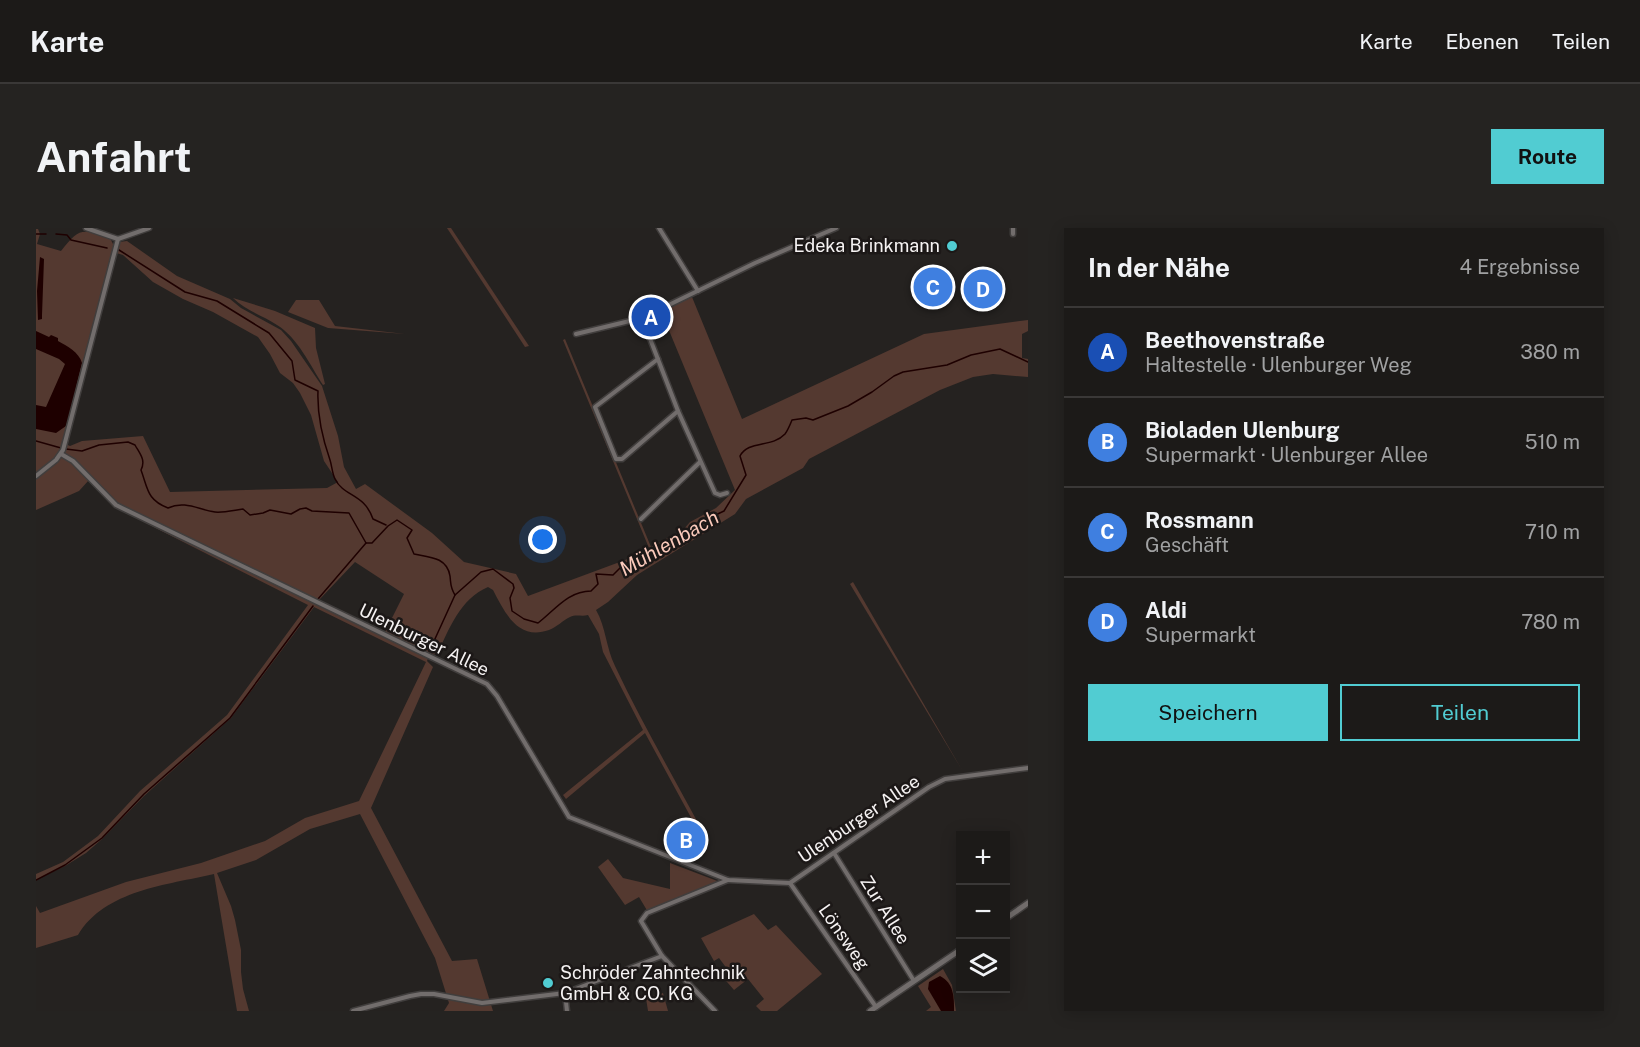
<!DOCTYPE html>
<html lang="de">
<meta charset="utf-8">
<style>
body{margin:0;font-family:"Public Sans",sans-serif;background:#252321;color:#f1f3f6}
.controls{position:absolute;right:18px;bottom:18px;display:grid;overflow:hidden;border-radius:0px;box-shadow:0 3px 15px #0003}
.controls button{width:54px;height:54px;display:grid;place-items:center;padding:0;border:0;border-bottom:2px solid #3a3837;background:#1c1a18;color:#f1f3f6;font:30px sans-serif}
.you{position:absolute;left:507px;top:312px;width:21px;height:21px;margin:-15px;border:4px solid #fff;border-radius:50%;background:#1a73e8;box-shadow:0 0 0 9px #1a73e833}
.badge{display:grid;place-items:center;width:39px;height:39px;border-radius:50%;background:#51ccd2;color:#fff;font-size:20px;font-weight:700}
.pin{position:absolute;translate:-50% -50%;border:3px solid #fff;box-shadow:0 2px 6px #0006}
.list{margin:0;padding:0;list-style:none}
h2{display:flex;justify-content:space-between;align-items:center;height:78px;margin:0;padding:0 24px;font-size:26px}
h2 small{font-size:20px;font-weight:400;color:#a0a1a2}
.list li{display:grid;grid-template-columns:39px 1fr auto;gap:18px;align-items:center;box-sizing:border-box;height:90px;padding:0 24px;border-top:2px solid #3a3837}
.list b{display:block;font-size:22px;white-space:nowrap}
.list p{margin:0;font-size:20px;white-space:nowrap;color:#a0a1a2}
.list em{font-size:20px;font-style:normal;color:#a0a1a2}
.actions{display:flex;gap:12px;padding:18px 24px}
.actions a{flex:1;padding:14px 0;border:2px solid #51ccd2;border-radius:0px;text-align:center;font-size:21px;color:#51ccd2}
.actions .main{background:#51ccd2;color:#111}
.icon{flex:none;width:33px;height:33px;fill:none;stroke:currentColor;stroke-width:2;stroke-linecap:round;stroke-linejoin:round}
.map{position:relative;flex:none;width:992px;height:783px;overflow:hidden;border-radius:0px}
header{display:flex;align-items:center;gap:36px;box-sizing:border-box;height:84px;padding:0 30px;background:#1c1a18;border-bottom:2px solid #3a3837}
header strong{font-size:28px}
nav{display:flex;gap:33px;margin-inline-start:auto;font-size:21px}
.intro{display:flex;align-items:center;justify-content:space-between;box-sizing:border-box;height:144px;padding:0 36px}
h1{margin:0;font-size:42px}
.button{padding:15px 27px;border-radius:0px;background:#51ccd2;color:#111;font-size:21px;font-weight:700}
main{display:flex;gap:36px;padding:0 36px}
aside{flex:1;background:#1c1a18;border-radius:0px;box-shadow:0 3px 15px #0003}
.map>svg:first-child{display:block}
</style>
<header>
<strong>Karte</strong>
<nav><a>Karte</a><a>Ebenen</a><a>Teilen</a></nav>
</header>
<div class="intro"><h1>Anfahrt</h1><a class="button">Route</a></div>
<main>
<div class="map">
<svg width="992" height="783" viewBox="0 0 992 783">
<rect width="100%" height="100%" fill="#252220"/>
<!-- green -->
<g fill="#543930" fill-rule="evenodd">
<polygon points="411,0 415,0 493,118 489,119"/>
<path d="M0,1H2L4,6L1,16L25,23C43,0 45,0 74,10L78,18L83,14L91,13L141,48L194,71L205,80L245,102L255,113L286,158L302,208L308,239L320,261L329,256L396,305L428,334L480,346L492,368L608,325L613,320L527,112L529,111L615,319L647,302L654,294L680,280L699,262L625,83L656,69L706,191L888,106L992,92V103L986,106V130L992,131V149L957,146L937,149L904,162L773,231L767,240L710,271L699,286L601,347L572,374L560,382C570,399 570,420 579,438C604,491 633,541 661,593L658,595L609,505L530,571L527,567L607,502L567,424L563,406L552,387C546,389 540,386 534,389C526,393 521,399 513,402C482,413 469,385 457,362L452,359C424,371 413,401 401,427L394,425L391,433L397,439L335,580L416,733L441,731L457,783H408L413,775L399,730L324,586L274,601L220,632L181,645L195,678L199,692L205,722V744L207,761L213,783H201L178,646C131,657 69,662 42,707L0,720V678L4,685L90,654L165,635L229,613L269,590L323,573L390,434L278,379L195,490L108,568L66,611L50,625L29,638L0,652V646L27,634L62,608L104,563L191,487L272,377L78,279L53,252L43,263L0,282ZM77,24L87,27L117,54L147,71L177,84L222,109L234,126L244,145L257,155L264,165L275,187L288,233L302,254L291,260L134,264L107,208L46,213L34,218L27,215ZM319,334L368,366L349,404L283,372Z"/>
<path d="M197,70L239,83L279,100L280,120L289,156L287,157C274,137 262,110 241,97C226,87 210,83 197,70Z"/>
<polygon points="260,72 283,72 299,98 369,106 292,100 252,84"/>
<polygon points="817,354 926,542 814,356"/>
<polygon points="572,631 587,650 634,661 634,635 684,654 612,684 603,669 589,677 562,639"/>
<polygon points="718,686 732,702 740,697 786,746 741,783 725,783 720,778 728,771 712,751 698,762 685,747 692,742 683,730 678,733 665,710"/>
<polygon points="907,741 916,757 920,783 890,783 895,779 882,758"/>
<polygon points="627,765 632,783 612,783 610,770"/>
</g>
<!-- water -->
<g fill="#1e0000">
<polygon points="4,29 8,31 6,87 6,91 2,92 1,63"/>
<path d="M0,103L13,109L15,107L22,110V113C31,118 43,124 46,135L33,189L30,198L20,205L0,201V177L10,179L29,136L23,131L0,121Z"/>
<path d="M904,748C918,755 918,769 918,783H905L892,761L893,754Z"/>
</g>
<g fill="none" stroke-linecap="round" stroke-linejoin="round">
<!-- stream -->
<g stroke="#1e0000" stroke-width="1.5">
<polyline points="0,6 10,6"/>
<polyline points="20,6 31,7 35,12 71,20"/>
<path d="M83,22L149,64L181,73L233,105L256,133L259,152L282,163C281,187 286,209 294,232C296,238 296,245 299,251C308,269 328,265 337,291L350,297"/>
<polyline points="0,213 25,220"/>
<path d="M30,221L46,223L63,217L92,214L99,217C104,226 110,232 105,242C112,261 111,272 132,280C149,272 163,282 179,284C187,285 199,282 207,281L214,287L227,285L234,282L255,286L264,281L270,280L276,283L313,285L330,315H336L352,298L361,292L376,302L371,310L378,326C393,329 411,329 414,348C415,356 414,359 419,367L445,344L457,341L477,356L478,360L474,370L476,383L488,391L502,395C519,382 532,363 555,363L562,356L560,346L577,347L586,338L616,322L637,317L669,292L688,283L710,247L704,228C712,212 736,220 749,206C752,202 754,197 756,192L770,190L777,192L812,178L836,164L858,148L867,144L911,137L935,127L964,121L992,134"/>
<polyline points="282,371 330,315"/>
<polyline points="393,424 419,367"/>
<polyline points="0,652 29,637 66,610 108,566 194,490 277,378"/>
</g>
<!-- minor casing -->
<g stroke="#413e3d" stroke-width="7">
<g id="minor">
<polyline points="50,0 82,11 113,0"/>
<polyline points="623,0 662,63"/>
<polyline points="977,6 977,0"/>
<polyline points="606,90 642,183 679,265 684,267 691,265"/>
<polyline points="540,106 606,90 719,35 800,0"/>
<polyline points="622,131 559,179 580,231 586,231 642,183"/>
<polyline points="25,226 37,233 80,277 86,280 451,456 461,468 533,589 692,652 754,655 893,559 909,551 992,540"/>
<polyline points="0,248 20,232 27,222 82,11"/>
<polyline points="605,291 664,234"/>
<polyline points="798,625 878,753"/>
<polyline points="754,655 840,779"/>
<polyline points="529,765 531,783"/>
<polyline points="317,783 374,768 385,766 398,766 446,775 529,765 626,728"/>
<polyline points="679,783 626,728 605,693 611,685 692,652"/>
</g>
</g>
<!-- secondary casing -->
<g stroke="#413e3d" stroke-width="8">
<g id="secondary">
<polyline points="969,691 992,675"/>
<polyline points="834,783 924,722"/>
</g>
</g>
<!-- minor -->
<use href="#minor" stroke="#726d6c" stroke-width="4"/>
<!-- secondary -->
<use href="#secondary" stroke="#726d6c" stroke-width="5"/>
</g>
<!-- markers -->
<g fill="#51ccd2" stroke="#1c1817" stroke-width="2">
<circle cx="916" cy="18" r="6"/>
<circle cx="512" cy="755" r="6"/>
</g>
<g text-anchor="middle" stroke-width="5" stroke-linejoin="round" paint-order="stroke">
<!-- poi labels -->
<g font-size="18" fill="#f6f3f3" stroke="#1c1817" text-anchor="end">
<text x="904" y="24">Edeka Brinkmann</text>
<text x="524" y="751" text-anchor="start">Schröder Zahntechnik<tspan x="524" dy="21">GmbH &amp; CO. KG</tspan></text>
</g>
<!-- street labels -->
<g font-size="18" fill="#f6f3f3" stroke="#1c1817">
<text transform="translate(388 412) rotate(26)" y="6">Ulenburger Allee</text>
<text transform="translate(823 591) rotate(-34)" y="6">Ulenburger Allee</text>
<text transform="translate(849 682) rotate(58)" y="6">Zur Allee</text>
<text transform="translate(808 709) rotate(55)" y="6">Lönsweg</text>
</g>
<!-- water labels -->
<g font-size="20" font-style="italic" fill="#fbcabb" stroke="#1c1817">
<text transform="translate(633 315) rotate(-30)" y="7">Mühlenbach</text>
</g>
</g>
</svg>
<div class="controls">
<button>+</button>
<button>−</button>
<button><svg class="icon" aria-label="layers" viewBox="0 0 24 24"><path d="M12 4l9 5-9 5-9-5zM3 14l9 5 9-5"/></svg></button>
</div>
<div class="you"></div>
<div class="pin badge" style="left:615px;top:89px;background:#1a4fb4">A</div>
<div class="pin badge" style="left:650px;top:612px;background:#3f7fe0">B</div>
<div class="pin badge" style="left:897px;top:59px;background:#3f7fe0">C</div>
<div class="pin badge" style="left:947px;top:61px;background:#3f7fe0">D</div>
</div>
<aside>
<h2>In der Nähe<small>4 Ergebnisse</small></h2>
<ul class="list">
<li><span class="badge" style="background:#1a4fb4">A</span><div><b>Beethovenstraße</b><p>Haltestelle · Ulenburger Weg</p></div><em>380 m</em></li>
<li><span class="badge" style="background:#3f7fe0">B</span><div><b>Bioladen Ulenburg</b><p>Supermarkt · Ulenburger Allee</p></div><em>510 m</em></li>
<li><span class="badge" style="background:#3f7fe0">C</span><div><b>Rossmann</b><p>Geschäft</p></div><em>710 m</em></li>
<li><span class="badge" style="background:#3f7fe0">D</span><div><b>Aldi</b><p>Supermarkt</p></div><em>780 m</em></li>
</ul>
<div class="actions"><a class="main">Speichern</a><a>Teilen</a></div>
</aside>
</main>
